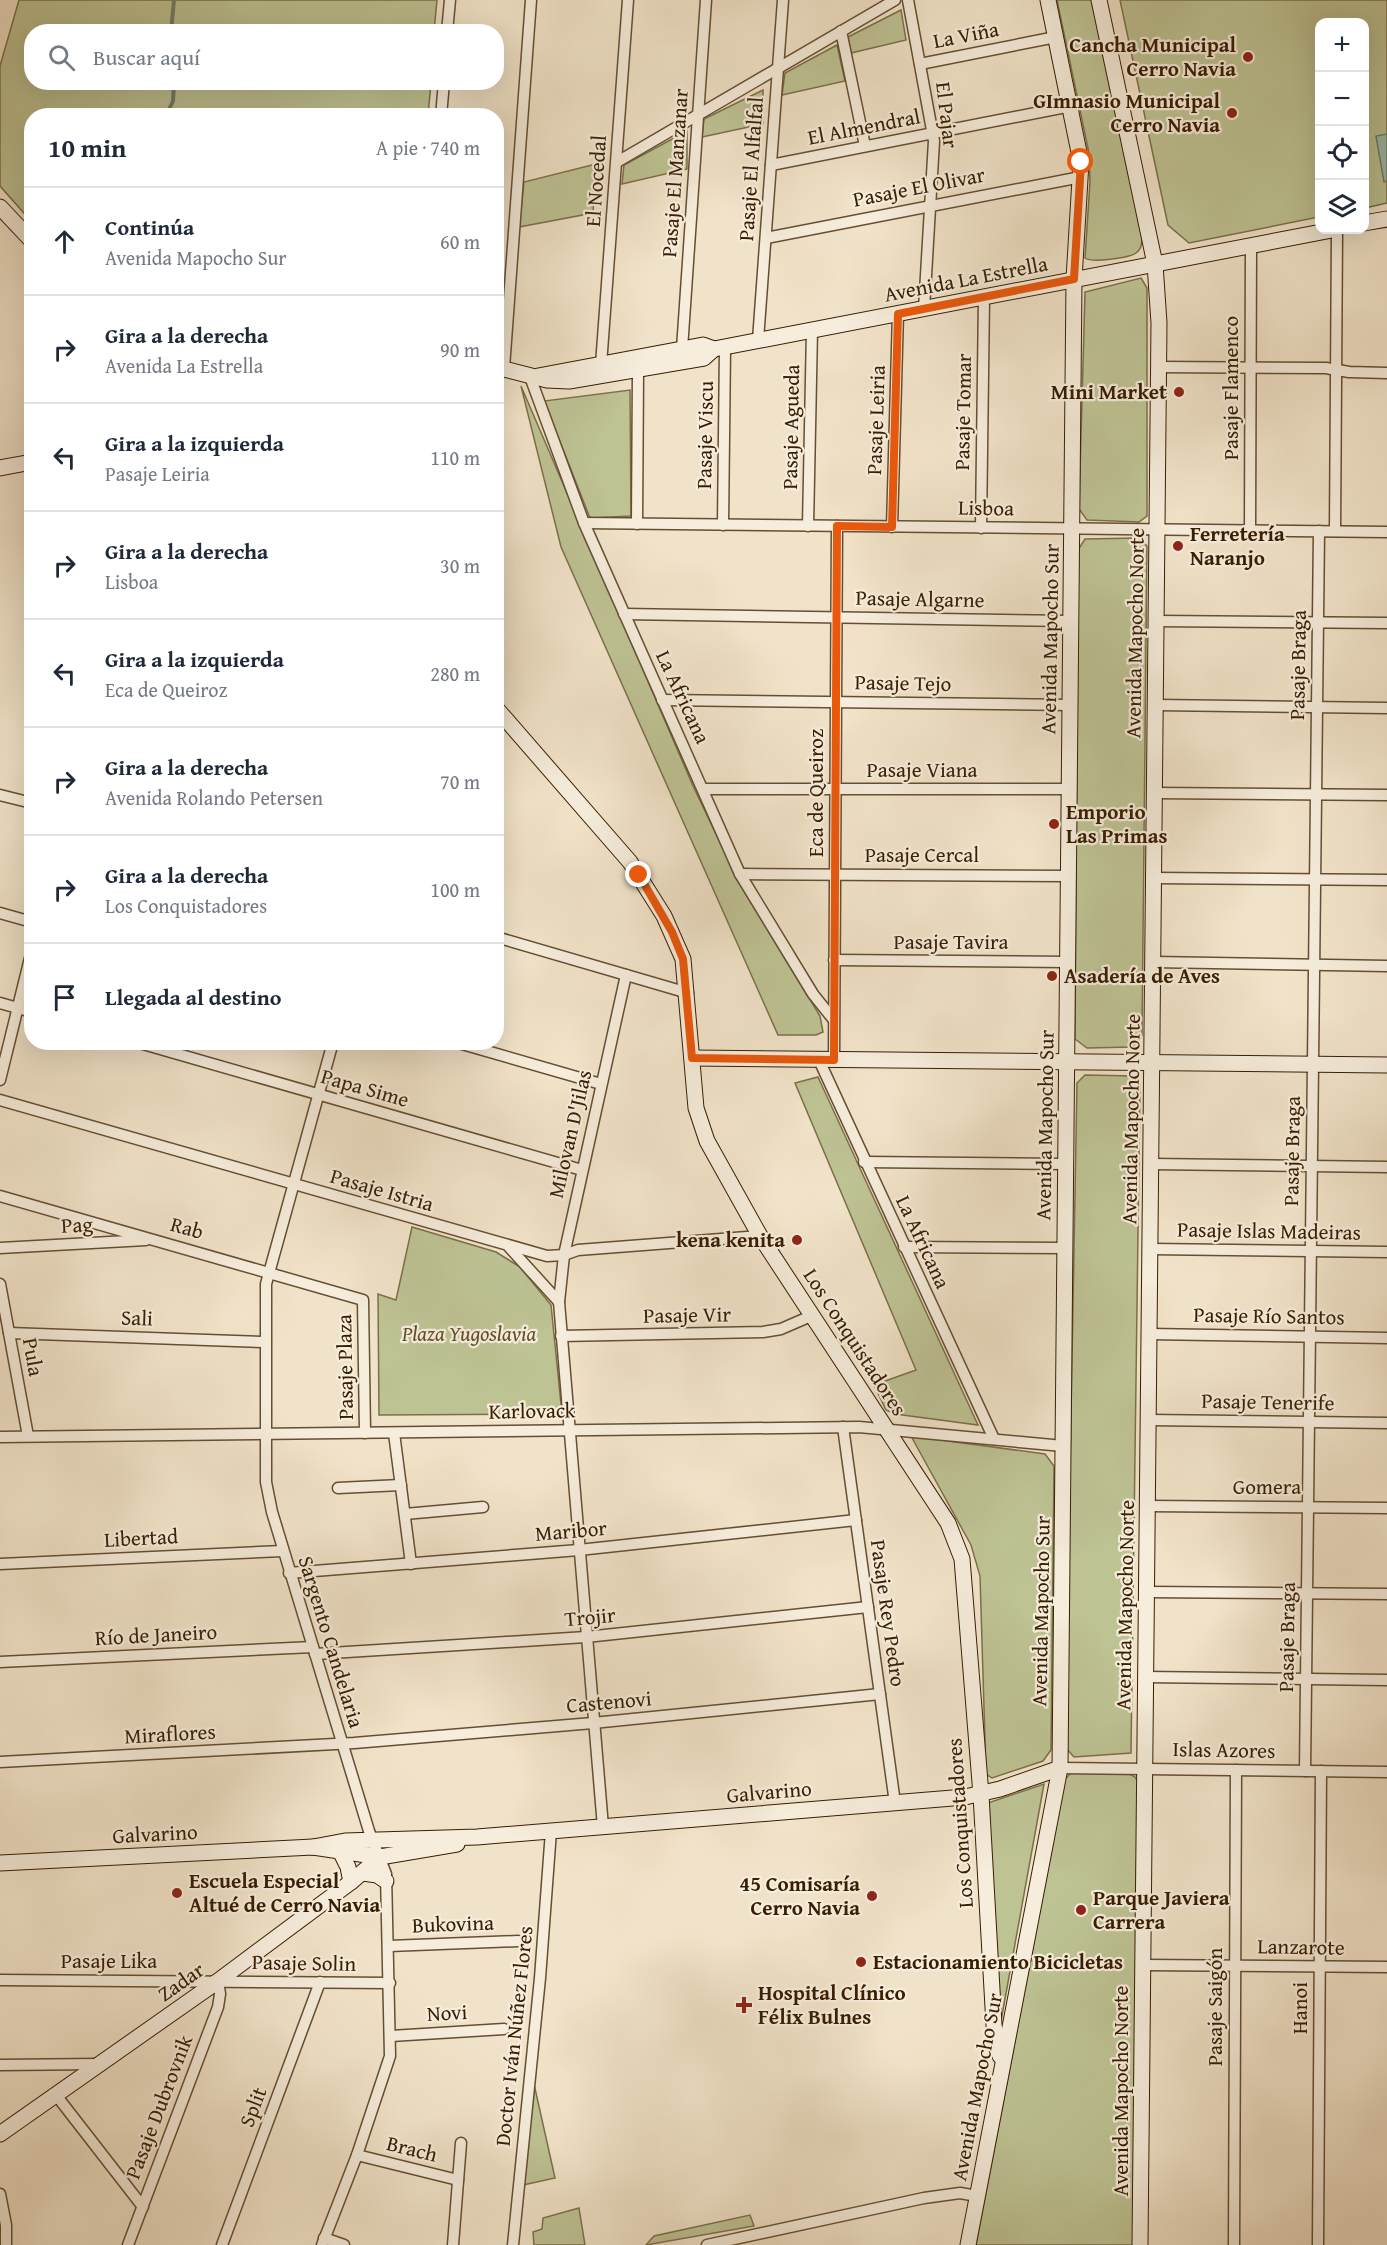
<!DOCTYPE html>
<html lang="es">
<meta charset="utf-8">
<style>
body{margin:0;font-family:"Gentium Book Plus",serif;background:#f6f6f7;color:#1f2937}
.controls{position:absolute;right:18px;top:18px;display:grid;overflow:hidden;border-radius:12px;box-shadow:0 6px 24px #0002}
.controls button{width:54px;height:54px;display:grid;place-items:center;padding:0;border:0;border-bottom:2px solid #e0e1e3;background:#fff;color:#1f2937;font:30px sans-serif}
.stop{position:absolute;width:18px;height:18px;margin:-14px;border:4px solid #ea580c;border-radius:50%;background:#fff}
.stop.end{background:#ea580c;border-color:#fff;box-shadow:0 2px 6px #0008}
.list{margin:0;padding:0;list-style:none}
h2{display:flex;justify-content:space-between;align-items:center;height:78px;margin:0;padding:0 24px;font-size:26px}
h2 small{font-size:20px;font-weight:400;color:#747a83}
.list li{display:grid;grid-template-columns:39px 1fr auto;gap:18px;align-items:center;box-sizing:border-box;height:108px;padding:0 24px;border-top:2px solid #e0e1e3}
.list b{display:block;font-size:22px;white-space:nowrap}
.list p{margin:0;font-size:20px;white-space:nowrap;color:#747a83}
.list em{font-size:20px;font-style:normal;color:#747a83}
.icon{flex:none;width:33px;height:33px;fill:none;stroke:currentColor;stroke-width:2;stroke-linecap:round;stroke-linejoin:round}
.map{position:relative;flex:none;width:1387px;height:2245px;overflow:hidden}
.search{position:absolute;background:#fff;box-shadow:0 6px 24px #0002;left:24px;top:24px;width:480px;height:66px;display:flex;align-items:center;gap:15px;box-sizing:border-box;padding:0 21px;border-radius:24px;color:#747a83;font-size:22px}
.panel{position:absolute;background:#fff;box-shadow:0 6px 24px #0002;left:24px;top:108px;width:480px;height:942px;border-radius:24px}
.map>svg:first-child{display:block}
</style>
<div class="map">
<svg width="1387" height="2245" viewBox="0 0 1387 2245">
<rect width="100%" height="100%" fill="#f1e3c9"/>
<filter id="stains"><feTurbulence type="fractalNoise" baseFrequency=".00333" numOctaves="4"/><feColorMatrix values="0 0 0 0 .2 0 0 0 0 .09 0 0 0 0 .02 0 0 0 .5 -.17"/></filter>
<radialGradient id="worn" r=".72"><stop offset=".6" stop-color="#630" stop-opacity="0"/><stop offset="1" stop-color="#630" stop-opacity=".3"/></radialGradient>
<!-- green -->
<g fill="#bec394" stroke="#7b704a" stroke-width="1.5">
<polygon points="19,0 437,0 434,31 32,32 32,82 431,83 428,115 32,116 31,221 0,186 0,66"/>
<path d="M1057,0H1092L1142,235C1142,242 1142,249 1136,253C1129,258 1092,263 1085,258L1090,182L1089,153Z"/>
<polygon points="1120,0 1387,0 1387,203 1365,208 1364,22 1320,22 1319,217 1189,243 1168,225"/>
<polygon points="901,10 906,40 851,53 848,37"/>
<polygon points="837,45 845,81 782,95 785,73"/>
<polygon points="763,90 763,124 702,137 704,119"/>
<polygon points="687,131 687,169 622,184 624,165"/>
<polygon points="596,164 593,213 519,227 524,182"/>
<polygon points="1141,278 1147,288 1147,516 1139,522 1087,520 1079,509 1085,292"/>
<polygon points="521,386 693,786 739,882 820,1016 823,1032 816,1035 778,1035 561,547"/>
<polygon points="630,390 631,516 590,518 544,401"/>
<polygon points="1139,538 1147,546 1142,1035 1133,1047 1087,1048 1075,1039 1078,550 1085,539"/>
<polygon points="1085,1075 1134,1076 1140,1083 1131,1753 1074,1757 1065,1747 1077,1083"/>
<polygon points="818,1077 978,1425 895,1414 886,1410 874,1385 916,1370 795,1083"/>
<polygon points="412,1227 496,1252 520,1267 551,1305 562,1414 379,1415 378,1294 396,1300"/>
<polygon points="911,1436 1045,1454 1054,1466 1051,1750 1043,1761 992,1778 986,1774 980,1576 971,1545"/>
<polygon points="1072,1772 1128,1773 1135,1777 1139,1784 1135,2245 976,2245 1065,1779"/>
<polygon points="1044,1784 1001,2021 985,1804"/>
<polygon points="534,2084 555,2178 523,2185"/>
<polygon points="579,2208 585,2245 534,2245 533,2232 542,2229 543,2218"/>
<polygon points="750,2215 754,2226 646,2245 654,2236"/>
</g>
<!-- water -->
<polygon fill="#9bbeb3" stroke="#737e6b" stroke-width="1.5" points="1387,134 1387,181 1384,182 1376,136"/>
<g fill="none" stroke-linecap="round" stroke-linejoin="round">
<!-- stream -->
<g stroke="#737e6b" stroke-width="4">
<polyline points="171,32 174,0"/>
<polyline points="166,116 173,101 174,82"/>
</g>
<!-- street casing -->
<g stroke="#664e32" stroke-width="13">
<g id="street">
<polyline points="908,0 934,141 924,309"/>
<polyline points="841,31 865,146"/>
<polyline points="447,32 450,0"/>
<polyline points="920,64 1056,37"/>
<polyline points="441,116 444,82"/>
<polyline points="617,162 895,0"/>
<polyline points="771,165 1071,106"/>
<polyline points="766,238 1081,177"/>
<polyline points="758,340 783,0"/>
<polyline points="682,349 706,0"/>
<polyline points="601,365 628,0"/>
<polyline points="1158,367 1326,368 1349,372 1387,373"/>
<polyline points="504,368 531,0"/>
<polyline points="529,374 584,523 740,874 813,994 833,1019"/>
<polyline points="584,523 1387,532"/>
<polyline points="637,524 638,371"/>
<polyline points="723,525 725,347"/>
<polyline points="808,526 812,330"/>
<polyline points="892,527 898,313"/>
<polyline points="981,528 984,297"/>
<polyline points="1250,530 1251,245"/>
<polyline points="1335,531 1337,230"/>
<polyline points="624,614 1071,621"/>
<polyline points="1157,621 1387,623"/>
<polyline points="662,700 1070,705"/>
<polyline points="1156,705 1387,708"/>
<polyline points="703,789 1069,789"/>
<polyline points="1155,793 1387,795"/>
<polyline points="0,795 32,803"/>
<polyline points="740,874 1069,876"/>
<polyline points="1154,878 1387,880"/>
<polyline points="0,913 32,922"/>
<polyline points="496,937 688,993"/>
<polyline points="834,960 1068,962"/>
<polyline points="1153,962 1387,966"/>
<polyline points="0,1003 32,1012"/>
<polyline points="136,1042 582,1170"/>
<polyline points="455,1042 601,1084"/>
<polyline points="819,1060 994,1439"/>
<polyline points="834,1060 837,526"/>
<polyline points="0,1080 32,950"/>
<polyline points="0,1100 547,1256 564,1255 578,1250 760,1236"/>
<polyline points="864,1162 1066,1164"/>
<polyline points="1151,1164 1387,1167"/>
<polyline points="0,1196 363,1300 365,1433"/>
<polyline points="509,1247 559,1302"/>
<polyline points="904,1247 1065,1248"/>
<polyline points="0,1248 146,1240"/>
<polyline points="1150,1249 1387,1252"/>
<polyline points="0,1284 28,1436"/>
<polyline points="9,1333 264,1342"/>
<polyline points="1149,1334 1387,1338"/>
<polyline points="561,1336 763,1332 781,1329 811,1316"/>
<polyline points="1148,1420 1387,1423"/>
<polyline points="843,1427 895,1803"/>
<polyline points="394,1433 411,1564"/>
<polyline points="0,1437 859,1427 1063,1446"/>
<polyline points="338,1488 401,1485"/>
<polyline points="1147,1506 1387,1508"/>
<polyline points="405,1514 483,1507"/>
<polyline points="0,1564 283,1551"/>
<polyline points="289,1573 579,1550 856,1520"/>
<polyline points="1146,1592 1387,1594"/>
<polyline points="315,1654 586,1637 868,1607"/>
<polyline points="0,1662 313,1647"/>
<polyline points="1145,1677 1387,1680"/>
<polyline points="0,1762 354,1743 593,1723 880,1694"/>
<polyline points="1060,1768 1387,1772"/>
<polyline points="1305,1771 1319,531"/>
<polyline points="603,1827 559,1302 564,1255 626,975"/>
<polyline points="389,1946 518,1941"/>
<polyline points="1143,1965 1387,1967"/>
<polyline points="0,1980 390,1983"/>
<polyline points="391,2036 504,2029"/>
<polyline points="0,2065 99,2064"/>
<polyline points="56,2095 143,2207"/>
<polyline points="357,2155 458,2180"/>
<polyline points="0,2194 6,2225 6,2245"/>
<polyline points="324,2238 344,2245"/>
<polyline points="128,2245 218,2007 220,1994 218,1981"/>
<polyline points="222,2245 320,1982"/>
<polyline points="322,2245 357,2155 390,2056 386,1874 369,1831 272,1512 266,1482 266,1284 333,1042"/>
<polyline points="453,2245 461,2143"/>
<polyline points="513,2245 540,1978 551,1831"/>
<polyline points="707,2245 924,2198 960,2193 977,2196"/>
<polyline points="1234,2245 1236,1770"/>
<polyline points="1318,2245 1321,1771"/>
</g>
</g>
<!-- secondary casing -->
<g stroke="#381d00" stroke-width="17">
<g id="secondary">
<polyline points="1099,0 1155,264 1159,323 1140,2245"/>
<polyline points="0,207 32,241"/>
<polyline points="1364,223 1387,219"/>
<polyline points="496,367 547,380 569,381 704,358 714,349"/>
<polyline points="538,376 703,345 714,349 1332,230"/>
<polyline points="0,468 32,462"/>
<polyline points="496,708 630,862 664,916 683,959 696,1108 707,1141 760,1236 948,1523 962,1559 981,1795 994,2025 1000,2056"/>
<polyline points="692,1058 1387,1065"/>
<polyline points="313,1847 345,1841 477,1837 965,1797 1000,1789 1060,1768"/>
<polyline points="340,1851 348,1867 351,1882"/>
<polyline points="0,1863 313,1847 380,1857 457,1844"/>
<polyline points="363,1873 377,1875 386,1881"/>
<polyline points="0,2134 218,1981 351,1882 380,1857"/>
<polyline points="968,2245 1060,1768 1074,279 1081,162 1048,0"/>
</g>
</g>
<!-- street -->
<use href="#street" stroke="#f6eddc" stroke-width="10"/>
<!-- secondary -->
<use href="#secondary" stroke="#f6eddc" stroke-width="15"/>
</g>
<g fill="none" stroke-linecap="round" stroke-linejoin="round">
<!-- route -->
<polyline stroke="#ea580c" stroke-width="8" points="639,875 672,932 683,959 692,1058 834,1060 837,526 892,527 898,314 1074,279 1081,162"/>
</g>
<!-- markers -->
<g fill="#8f2418" stroke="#f6eddc" stroke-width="2">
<circle cx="1248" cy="57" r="6"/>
<circle cx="1232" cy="113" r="6"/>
<circle cx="1179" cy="392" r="6"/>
<circle cx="1178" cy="546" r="6"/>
<circle cx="1054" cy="824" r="6"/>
<circle cx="1052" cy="976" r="6"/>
<circle cx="797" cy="1240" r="6"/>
<circle cx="177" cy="1893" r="6"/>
<circle cx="872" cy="1896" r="6"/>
<circle cx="1081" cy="1910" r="6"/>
<circle cx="861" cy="1962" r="6"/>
<path d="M741 1996h6v6h6v6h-6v6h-6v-6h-6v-6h6z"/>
</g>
<g text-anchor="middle" stroke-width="4.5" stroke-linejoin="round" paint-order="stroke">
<!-- street labels -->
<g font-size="21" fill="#381d00" stroke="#f6eddc">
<text transform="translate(966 35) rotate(-11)" y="7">La Viña</text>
<text transform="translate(947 115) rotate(83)" y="7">El Pajar</text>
<text transform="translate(864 127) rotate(-11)" y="7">El Almendral</text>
<text transform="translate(751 169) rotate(-86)" y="7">Pasaje El Alfalfal</text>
<text transform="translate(675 173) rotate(-86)" y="7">Pasaje El Manzanar</text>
<text transform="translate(596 181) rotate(-86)" y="7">El Nocedal</text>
<text transform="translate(919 187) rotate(-11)" y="7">Pasaje El Olivar</text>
<text transform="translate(966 279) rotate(-11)" y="7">Avenida La Estrella</text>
<text transform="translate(1231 388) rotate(-90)" y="7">Pasaje Flamenco</text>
<text transform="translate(963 412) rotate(-89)" y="7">Pasaje Tomar</text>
<text transform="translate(876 420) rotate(-88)" y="7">Pasaje Leiria</text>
<text transform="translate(791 427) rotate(-89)" y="7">Pasaje Agueda</text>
<text transform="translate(705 435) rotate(-89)" y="7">Pasaje Viscu</text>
<text transform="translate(986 508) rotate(1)" y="7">Lisboa</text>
<text transform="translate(920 599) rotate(1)" y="7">Pasaje Algarne</text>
<text transform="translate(1135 633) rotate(-89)" y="7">Avenida Mapocho Norte</text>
<text transform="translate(1050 639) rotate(-89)" y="7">Avenida Mapocho Sur</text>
<text transform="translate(1298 665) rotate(-89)" y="7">Pasaje Braga</text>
<text transform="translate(903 683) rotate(1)" y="7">Pasaje Tejo</text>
<text transform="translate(683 697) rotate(65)" y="7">La Africana</text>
<text x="922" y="777">Pasaje Viana</text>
<text transform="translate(816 793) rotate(-90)" y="7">Eca de Queiroz</text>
<text x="922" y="862">Pasaje Cercal</text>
<text x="951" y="949">Pasaje Tavira</text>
<text transform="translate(365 1088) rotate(16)" y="7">Papa Sime</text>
<text transform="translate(1131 1119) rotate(-89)" y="7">Avenida Mapocho Norte</text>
<text transform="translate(1045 1125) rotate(-89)" y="7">Avenida Mapocho Sur</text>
<text transform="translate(570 1134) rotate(-77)" y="7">Milovan D'Jilas</text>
<text transform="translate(1292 1151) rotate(-89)" y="7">Pasaje Braga</text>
<text transform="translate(382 1190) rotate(16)" y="7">Pasaje Istria</text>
<text transform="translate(77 1225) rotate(-3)" y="7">Pag</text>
<text transform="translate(187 1228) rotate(16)" y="7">Rab</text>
<text transform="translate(1269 1231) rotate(1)" y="7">Pasaje Islas Madeiras</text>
<text transform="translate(923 1242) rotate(65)" y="7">La Africana</text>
<text transform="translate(687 1315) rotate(-1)" y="7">Pasaje Vir</text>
<text transform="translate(1269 1316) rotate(1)" y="7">Pasaje Río Santos</text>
<text transform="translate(137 1318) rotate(2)" y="7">Sali</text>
<text transform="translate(855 1342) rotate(57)" y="7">Los Conquistadores</text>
<text transform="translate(33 1357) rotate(80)" y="7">Pula</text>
<text transform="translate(345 1367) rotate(-91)" y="7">Pasaje Plaza</text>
<text transform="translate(1268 1402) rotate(1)" y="7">Pasaje Tenerife</text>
<text transform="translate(532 1411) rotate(-1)" y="7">Karlovack</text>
<text x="1267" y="1494">Gomera</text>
<text transform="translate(571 1531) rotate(-5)" y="7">Maribor</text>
<text transform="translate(141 1538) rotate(-3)" y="7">Libertad</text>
<text transform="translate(1125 1605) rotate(-89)" y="7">Avenida Mapocho Norte</text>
<text transform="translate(1041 1611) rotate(-89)" y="7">Avenida Mapocho Sur</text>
<text transform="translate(888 1613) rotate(82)" y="7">Pasaje Rey Pedro</text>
<text transform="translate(590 1617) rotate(-5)" y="7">Trojir</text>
<text transform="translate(156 1635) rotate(-3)" y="7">Río de Janeiro</text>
<text transform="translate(1287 1637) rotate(-89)" y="7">Pasaje Braga</text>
<text transform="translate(331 1642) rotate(73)" y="7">Sargento Candelaria</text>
<text transform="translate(609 1702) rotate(-5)" y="7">Castenovi</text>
<text transform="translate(170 1734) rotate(-3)" y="7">Miraflores</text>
<text transform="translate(1224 1750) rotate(1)" y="7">Islas Azores</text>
<text transform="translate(769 1792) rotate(-5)" y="7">Galvarino</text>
<text transform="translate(960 1823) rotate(-94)" y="7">Los Conquistadores</text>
<text transform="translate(155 1834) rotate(-3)" y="7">Galvarino</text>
<text transform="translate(453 1924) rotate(-2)" y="7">Bukovina</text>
<text transform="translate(1301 1947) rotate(1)" y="7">Lanzarote</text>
<text x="109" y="1968">Pasaje Lika</text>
<text transform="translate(304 1963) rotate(1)" y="7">Pasaje Solin</text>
<text transform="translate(181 1982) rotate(-35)" y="7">Zadar</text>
<text transform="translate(1215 2007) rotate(-90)" y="7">Pasaje Saigón</text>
<text transform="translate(1300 2008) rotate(-90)" y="7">Hanoi</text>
<text transform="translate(447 2013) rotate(-3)" y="7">Novi</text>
<text transform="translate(514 2036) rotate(-84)" y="7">Doctor Iván Núñez Flores</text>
<text transform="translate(977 2087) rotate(-79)" y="7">Avenida Mapocho Sur</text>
<text transform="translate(1121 2091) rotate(-90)" y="7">Avenida Mapocho Norte</text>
<text transform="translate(159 2107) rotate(-69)" y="7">Pasaje Dubrovnik</text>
<text transform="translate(253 2107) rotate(-69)" y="7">Split</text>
<text transform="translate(412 2149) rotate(14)" y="7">Brach</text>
</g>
<!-- poi labels -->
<g font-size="21" font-weight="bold" fill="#381d00" stroke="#f6eddc" text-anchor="start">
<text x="1236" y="52" text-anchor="end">Cancha Municipal<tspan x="1236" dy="24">Cerro Navia</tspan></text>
<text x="1220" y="108" text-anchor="end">GImnasio Municipal<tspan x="1220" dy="24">Cerro Navia</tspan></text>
<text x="1167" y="399" text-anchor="end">Mini Market</text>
<text x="1190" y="541">Ferretería<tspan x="1190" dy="24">Naranjo</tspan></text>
<text x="1066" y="819">Emporio<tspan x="1066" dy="24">Las Primas</tspan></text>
<text x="1064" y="983">Asadería de Aves</text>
<text x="785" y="1247" text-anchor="end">kena kenita</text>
<text x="189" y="1888">Escuela Especial<tspan x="189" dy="24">Altué de Cerro Navia</tspan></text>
<text x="860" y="1891" text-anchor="end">45 Comisaría<tspan x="860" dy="24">Cerro Navia</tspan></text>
<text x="1093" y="1905">Parque Javiera<tspan x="1093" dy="24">Carrera</tspan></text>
<text x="873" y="1969">Estacionamiento Bicicletas</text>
<text x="758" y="2000">Hospital Clínico<tspan x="758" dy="24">Félix Bulnes</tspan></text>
</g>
<!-- park labels -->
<g font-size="21" font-style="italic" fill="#604f2c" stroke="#f6eddc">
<text x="469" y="1341">Plaza Yugoslavia</text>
</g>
</g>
<rect width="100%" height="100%" filter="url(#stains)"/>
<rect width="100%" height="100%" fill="url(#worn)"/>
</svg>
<div class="controls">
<button>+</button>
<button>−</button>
<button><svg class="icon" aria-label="locate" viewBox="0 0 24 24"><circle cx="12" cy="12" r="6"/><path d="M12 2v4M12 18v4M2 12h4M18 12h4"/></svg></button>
<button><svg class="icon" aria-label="layers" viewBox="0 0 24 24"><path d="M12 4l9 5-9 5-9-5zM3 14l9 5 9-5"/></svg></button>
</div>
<div class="stop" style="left:1081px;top:162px"></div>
<div class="stop end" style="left:639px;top:875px"></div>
<div class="search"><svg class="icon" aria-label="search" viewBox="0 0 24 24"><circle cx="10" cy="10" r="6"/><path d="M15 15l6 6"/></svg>Buscar aquí</div>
<section class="panel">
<h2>10 min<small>A pie · 740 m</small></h2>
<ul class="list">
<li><svg class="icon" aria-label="ahead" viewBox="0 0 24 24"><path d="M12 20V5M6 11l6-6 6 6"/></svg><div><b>Continúa</b><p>Avenida Mapocho Sur</p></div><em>60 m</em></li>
<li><svg class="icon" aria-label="right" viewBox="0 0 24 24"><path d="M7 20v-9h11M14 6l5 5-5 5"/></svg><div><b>Gira a la derecha</b><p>Avenida La Estrella</p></div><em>90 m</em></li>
<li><svg class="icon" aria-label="left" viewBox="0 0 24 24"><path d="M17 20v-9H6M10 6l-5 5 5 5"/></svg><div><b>Gira a la izquierda</b><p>Pasaje Leiria</p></div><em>110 m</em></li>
<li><svg class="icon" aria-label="right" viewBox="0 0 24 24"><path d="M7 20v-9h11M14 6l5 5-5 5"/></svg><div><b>Gira a la derecha</b><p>Lisboa</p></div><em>30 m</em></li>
<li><svg class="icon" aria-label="left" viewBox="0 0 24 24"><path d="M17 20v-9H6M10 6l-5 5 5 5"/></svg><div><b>Gira a la izquierda</b><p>Eca de Queiroz</p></div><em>280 m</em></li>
<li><svg class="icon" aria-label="right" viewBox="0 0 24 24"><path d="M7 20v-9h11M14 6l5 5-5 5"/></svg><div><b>Gira a la derecha</b><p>Avenida Rolando Petersen</p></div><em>70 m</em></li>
<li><svg class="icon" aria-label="right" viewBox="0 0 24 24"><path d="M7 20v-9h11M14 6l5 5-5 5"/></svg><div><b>Gira a la derecha</b><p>Los Conquistadores</p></div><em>100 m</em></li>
<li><svg class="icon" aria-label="arrive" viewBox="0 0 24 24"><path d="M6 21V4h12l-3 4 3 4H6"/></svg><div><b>Llegada al destino</b></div></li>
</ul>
</section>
</div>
